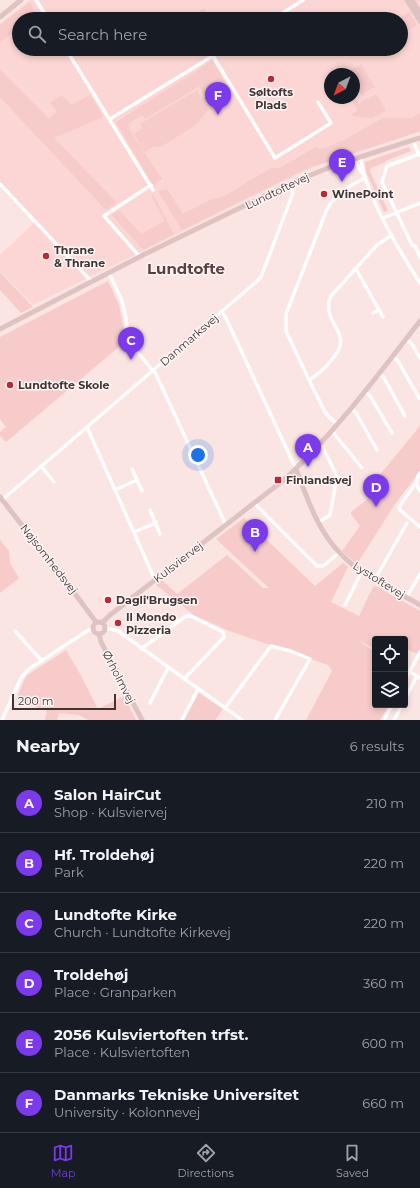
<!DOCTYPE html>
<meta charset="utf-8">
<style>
body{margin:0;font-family:Montserrat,sans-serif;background:#242831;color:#f1f3f6}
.controls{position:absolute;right:12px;bottom:12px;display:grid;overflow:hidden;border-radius:4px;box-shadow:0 2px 6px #0003}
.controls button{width:36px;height:36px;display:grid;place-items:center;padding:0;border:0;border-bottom:1px solid #363941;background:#171b24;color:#f1f3f6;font:20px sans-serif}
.compass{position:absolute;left:324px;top:68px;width:36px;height:36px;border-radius:50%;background:#171b24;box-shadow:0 2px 6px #0003;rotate:221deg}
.scale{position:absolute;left:12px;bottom:10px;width:104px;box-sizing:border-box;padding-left:4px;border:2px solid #413332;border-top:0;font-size:11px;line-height:14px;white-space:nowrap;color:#413332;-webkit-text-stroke:3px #fdf6f5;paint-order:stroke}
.you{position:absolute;left:198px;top:455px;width:14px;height:14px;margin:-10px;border:3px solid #fff;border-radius:50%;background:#1a73e8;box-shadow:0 0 0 6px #1a73e833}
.badge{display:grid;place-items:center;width:26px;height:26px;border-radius:50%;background:#7c3aed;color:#fff;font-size:13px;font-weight:700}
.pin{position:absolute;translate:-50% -33px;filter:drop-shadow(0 1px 2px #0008)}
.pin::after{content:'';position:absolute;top:21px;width:14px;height:12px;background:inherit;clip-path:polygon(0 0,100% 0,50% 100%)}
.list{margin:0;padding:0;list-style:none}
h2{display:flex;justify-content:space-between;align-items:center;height:52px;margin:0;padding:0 16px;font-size:17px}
h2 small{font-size:13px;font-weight:400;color:#9ea1a6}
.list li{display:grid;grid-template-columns:26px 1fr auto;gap:12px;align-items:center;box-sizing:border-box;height:60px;padding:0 16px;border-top:1px solid #363941}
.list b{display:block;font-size:15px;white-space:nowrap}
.list p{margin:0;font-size:13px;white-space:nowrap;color:#9ea1a6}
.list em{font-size:13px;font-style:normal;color:#9ea1a6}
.icon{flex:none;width:22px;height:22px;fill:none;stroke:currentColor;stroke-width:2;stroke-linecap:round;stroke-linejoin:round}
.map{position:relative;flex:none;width:420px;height:720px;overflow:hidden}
.search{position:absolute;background:#171b24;box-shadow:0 2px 6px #0003;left:12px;right:12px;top:12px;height:44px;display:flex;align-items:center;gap:10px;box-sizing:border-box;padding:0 14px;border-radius:22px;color:#9ea1a6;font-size:15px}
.sheet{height:412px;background:#171b24}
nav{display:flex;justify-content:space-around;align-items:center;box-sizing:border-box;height:56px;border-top:1px solid #363941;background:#171b24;font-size:11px;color:#9ea1a6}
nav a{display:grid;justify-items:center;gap:2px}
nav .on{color:#7c3aed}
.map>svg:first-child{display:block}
</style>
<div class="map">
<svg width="420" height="720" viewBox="0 0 420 720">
<rect width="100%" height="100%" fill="#fbe5e3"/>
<!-- built -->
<path fill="#fbd6d4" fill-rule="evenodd" d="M30,0H420V132L313,167L33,305L0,271V255L35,222L0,185V24ZM19,19H401V49H19ZM330,74H354V98H330Z"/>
<!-- green -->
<g fill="#f6cbc9">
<polygon points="30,2 37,18 35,19 19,19 19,29 0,42 0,25"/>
<polygon points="204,8 210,19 187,19"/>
<path d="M409,12L417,25C412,28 407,33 401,30V19H398Z"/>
<polygon points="212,61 230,90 224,95 213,78 213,79 223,95 210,103 199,87 206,82 145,119 142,115 128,124 130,131 162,179 153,185 116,122"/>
<polygon points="361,64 375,88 372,88 362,96 354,83 354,74 348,74 347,73"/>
<polygon points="0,70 49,119 57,111 50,103 62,95 71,105 90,95 103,117 54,138 117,203 106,210 0,97"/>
<polygon points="197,90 208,110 197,124 161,147 154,146 145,152 134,134 143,128 140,124"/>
<polygon points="376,94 386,111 372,118 352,116 352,114 358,110 350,98 354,98 354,96 359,104 367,98 368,99"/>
<polygon points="420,113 420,131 308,168 182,230 158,191 167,189 183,214 214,198 218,199 231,192 271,168 280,168 316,147 320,150 344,140 383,118 412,118"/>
<polygon points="409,147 411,151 385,161 386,162 371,168 370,171 388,211 384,212 366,172 365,162"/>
<polygon points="153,194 174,234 145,249 141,248 112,215 119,210 141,234 165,221 151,196"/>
<polygon points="0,272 33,307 21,313 0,290"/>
<polygon points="108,281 119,305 126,341 6,442 0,436 0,432 6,427 0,419 0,337"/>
<polygon points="420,426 420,471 395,504 357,564 342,551 360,526 351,514 351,512 373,495 374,482"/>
<polygon points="244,518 315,586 343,563 348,567 331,602 359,616 373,587 376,586 420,611 420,649 417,654 405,648 405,639 375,639 375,649 358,640 375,652 375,705 389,705 380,720 306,720 332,671 328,665 229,631 194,615 156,585 162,580 177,594 227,555 263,588 269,588 216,539"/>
<polygon points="0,540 9,551 10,563 19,578 0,593"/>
<polygon points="66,650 79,672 98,709 124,696 136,720 88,720 79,715 59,713 57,720 45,720 47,711 16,700 26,676"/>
<polygon points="199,693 223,709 215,720 184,720"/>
</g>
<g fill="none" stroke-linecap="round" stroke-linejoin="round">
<!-- street -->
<g stroke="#fff" stroke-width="3.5">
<polyline points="36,0 48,19"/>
<polyline points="273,19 303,0"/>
<polyline points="66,49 153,190"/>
<polyline points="213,56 275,158 331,123 318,102"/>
<polyline points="110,119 224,49"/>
<polyline points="413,140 419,155"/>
<polyline points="420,154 387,166 382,182 412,245 415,246 420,257"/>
<path d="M360,157C362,164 363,171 365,178C378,215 399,250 420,283"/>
<polyline points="353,159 363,174"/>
<polyline points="0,184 92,282"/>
<polyline points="383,218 420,203"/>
<polyline points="140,257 104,216 151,185"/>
<polyline points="356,269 383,317"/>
<polyline points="109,273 122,301 126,318 128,340 153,371"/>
<polyline points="222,312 226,318 296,469"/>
<polyline points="373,313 379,310"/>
<polyline points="406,339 412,344 420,358"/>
<polyline points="393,356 398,361 419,398"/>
<polyline points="154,370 226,525"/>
<polyline points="379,373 384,378 405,416"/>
<path d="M309,380C318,375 323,370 330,362C334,357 339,352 340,346C345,329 321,318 331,296L377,245L392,235"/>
<polyline points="365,391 370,396 392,433"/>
<polyline points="351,408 356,413 377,450"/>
<path d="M338,424L331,419L325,412L309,380L286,331V314L327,209C336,193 349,186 365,178"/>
<polyline points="87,427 155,580"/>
<polyline points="332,431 362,468"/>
<polyline points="41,466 54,482"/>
<polyline points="132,469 142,491"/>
<path d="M420,473C415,480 416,485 420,491"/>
<polyline points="416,483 399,507 400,510 420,527"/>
<polyline points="115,490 137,480"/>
<polyline points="2,500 256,282 261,277 293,193 291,183"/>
<polyline points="254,503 317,566 323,566 339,553"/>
<polyline points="150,510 160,534"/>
<polyline points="319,522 330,515 337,476 321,444"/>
<polyline points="134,532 156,523"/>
<polyline points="375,579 407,523"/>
<polyline points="407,597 420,574"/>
<polyline points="345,605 362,571"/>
<polyline points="106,628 118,631 242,720"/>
<polyline points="15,631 42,661"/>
<polyline points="141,649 186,616 191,616 223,632 224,637 184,679"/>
<polyline points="410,672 420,678"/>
<polyline points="405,680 420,652"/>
<polyline points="405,699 417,676"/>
<polyline points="150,703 168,668"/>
<polyline points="225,708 271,646 291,651 310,659 275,720"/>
<polyline points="2,720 21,678 29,669 87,631 93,629"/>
<polyline points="182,720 198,689"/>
<polyline points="384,720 392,705"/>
<polyline points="394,720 402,705"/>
</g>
<!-- secondary -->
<g stroke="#dfc3c2" stroke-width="5">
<polyline points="407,0 420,21"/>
<polyline points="412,0 420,13"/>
<polyline points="0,17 21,0"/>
<polyline points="0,329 145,254 291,183 338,164 420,138"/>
<path d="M296,469C307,498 318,531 340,553C361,576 393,589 420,605"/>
<polyline points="0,497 64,579 96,622"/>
<circle cx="99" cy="628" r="6"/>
<path d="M103,622L110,615L285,479C336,432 377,376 420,321"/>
<polyline points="99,634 101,642 142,720"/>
</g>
</g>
<!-- markers -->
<g fill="#ba2937" stroke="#fdf6f5" stroke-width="1.5">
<circle cx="271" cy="79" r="4"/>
<circle cx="324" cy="194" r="4"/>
<circle cx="46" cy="256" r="4"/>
<circle cx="10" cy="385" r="4"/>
<rect x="274" y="476" width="8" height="8" rx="2"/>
<circle cx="108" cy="600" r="4"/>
<circle cx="118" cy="623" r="4"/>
</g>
<g text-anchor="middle" stroke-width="3" stroke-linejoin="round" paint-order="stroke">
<!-- poi labels -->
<g font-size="11" font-weight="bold" fill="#413332" stroke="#fdf6f5" text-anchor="start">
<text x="271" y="96" text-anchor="middle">Søltofts<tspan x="271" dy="13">Plads</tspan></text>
<text x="332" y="198">WinePoint</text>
<text x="54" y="254">Thrane<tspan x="54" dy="13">&amp; Thrane</tspan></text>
<text x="18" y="389">Lundtofte Skole</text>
<text x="286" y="484">Finlandsvej</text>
<text x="116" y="604">Dagli'Brugsen</text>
<text x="126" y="621">Il Mondo<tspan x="126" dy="13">Pizzeria</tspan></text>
</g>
<!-- street labels -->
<g font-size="11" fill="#413332" stroke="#fdf6f5">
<text transform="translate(277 191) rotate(-26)" y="4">Lundtoftevej</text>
<text transform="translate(189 340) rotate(-41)" y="4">Danmarksvej</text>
<text transform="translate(49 559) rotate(52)" y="4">Nøjsomhedsvej</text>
<text transform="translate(178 562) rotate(-38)" y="4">Kulsviervej</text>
<text transform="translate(379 580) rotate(32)" y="4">Lystoftevej</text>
<text transform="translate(119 677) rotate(63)" y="4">Ørholmvej</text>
</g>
<!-- district labels -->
<g font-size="15" font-weight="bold" fill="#5b3e3d" stroke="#fdf6f5">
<text x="186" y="274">Lundtofte</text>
</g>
</g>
</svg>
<div class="controls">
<button><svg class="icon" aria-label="locate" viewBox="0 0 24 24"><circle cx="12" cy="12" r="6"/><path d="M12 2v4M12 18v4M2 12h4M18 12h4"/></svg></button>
<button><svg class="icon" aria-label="layers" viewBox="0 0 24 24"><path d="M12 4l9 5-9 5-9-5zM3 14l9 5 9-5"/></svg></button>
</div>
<svg class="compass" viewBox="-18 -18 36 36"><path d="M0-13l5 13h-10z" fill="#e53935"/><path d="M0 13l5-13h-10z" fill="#9ea1a6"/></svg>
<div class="scale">200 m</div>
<div class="you"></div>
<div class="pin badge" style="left:308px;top:467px">A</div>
<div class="pin badge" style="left:255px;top:552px">B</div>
<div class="pin badge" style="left:131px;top:360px">C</div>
<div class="pin badge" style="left:376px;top:507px">D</div>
<div class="pin badge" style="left:342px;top:182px">E</div>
<div class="pin badge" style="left:218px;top:115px">F</div>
<div class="search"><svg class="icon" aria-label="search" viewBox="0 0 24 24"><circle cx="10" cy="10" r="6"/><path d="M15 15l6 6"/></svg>Search here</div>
</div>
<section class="sheet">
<h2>Nearby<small>6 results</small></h2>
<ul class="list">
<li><span class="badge">A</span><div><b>Salon HairCut</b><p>Shop · Kulsviervej</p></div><em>210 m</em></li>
<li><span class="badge">B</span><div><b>Hf. Troldehøj</b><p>Park</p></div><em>220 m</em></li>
<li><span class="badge">C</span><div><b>Lundtofte Kirke</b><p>Church · Lundtofte Kirkevej</p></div><em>220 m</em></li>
<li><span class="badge">D</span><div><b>Troldehøj</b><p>Place · Granparken</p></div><em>360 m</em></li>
<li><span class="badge">E</span><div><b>2056 Kulsviertoften trfst.</b><p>Place · Kulsviertoften</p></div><em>600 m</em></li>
<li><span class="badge">F</span><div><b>Danmarks Tekniske Universitet</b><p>University · Kolonnevej</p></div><em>660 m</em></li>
</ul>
</section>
<nav>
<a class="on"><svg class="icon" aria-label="map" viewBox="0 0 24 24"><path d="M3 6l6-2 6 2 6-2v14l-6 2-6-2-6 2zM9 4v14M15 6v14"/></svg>Map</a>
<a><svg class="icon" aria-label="directions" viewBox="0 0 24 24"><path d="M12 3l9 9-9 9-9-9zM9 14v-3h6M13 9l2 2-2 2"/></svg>Directions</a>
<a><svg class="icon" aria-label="saved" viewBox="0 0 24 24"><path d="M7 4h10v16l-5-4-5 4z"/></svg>Saved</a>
</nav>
